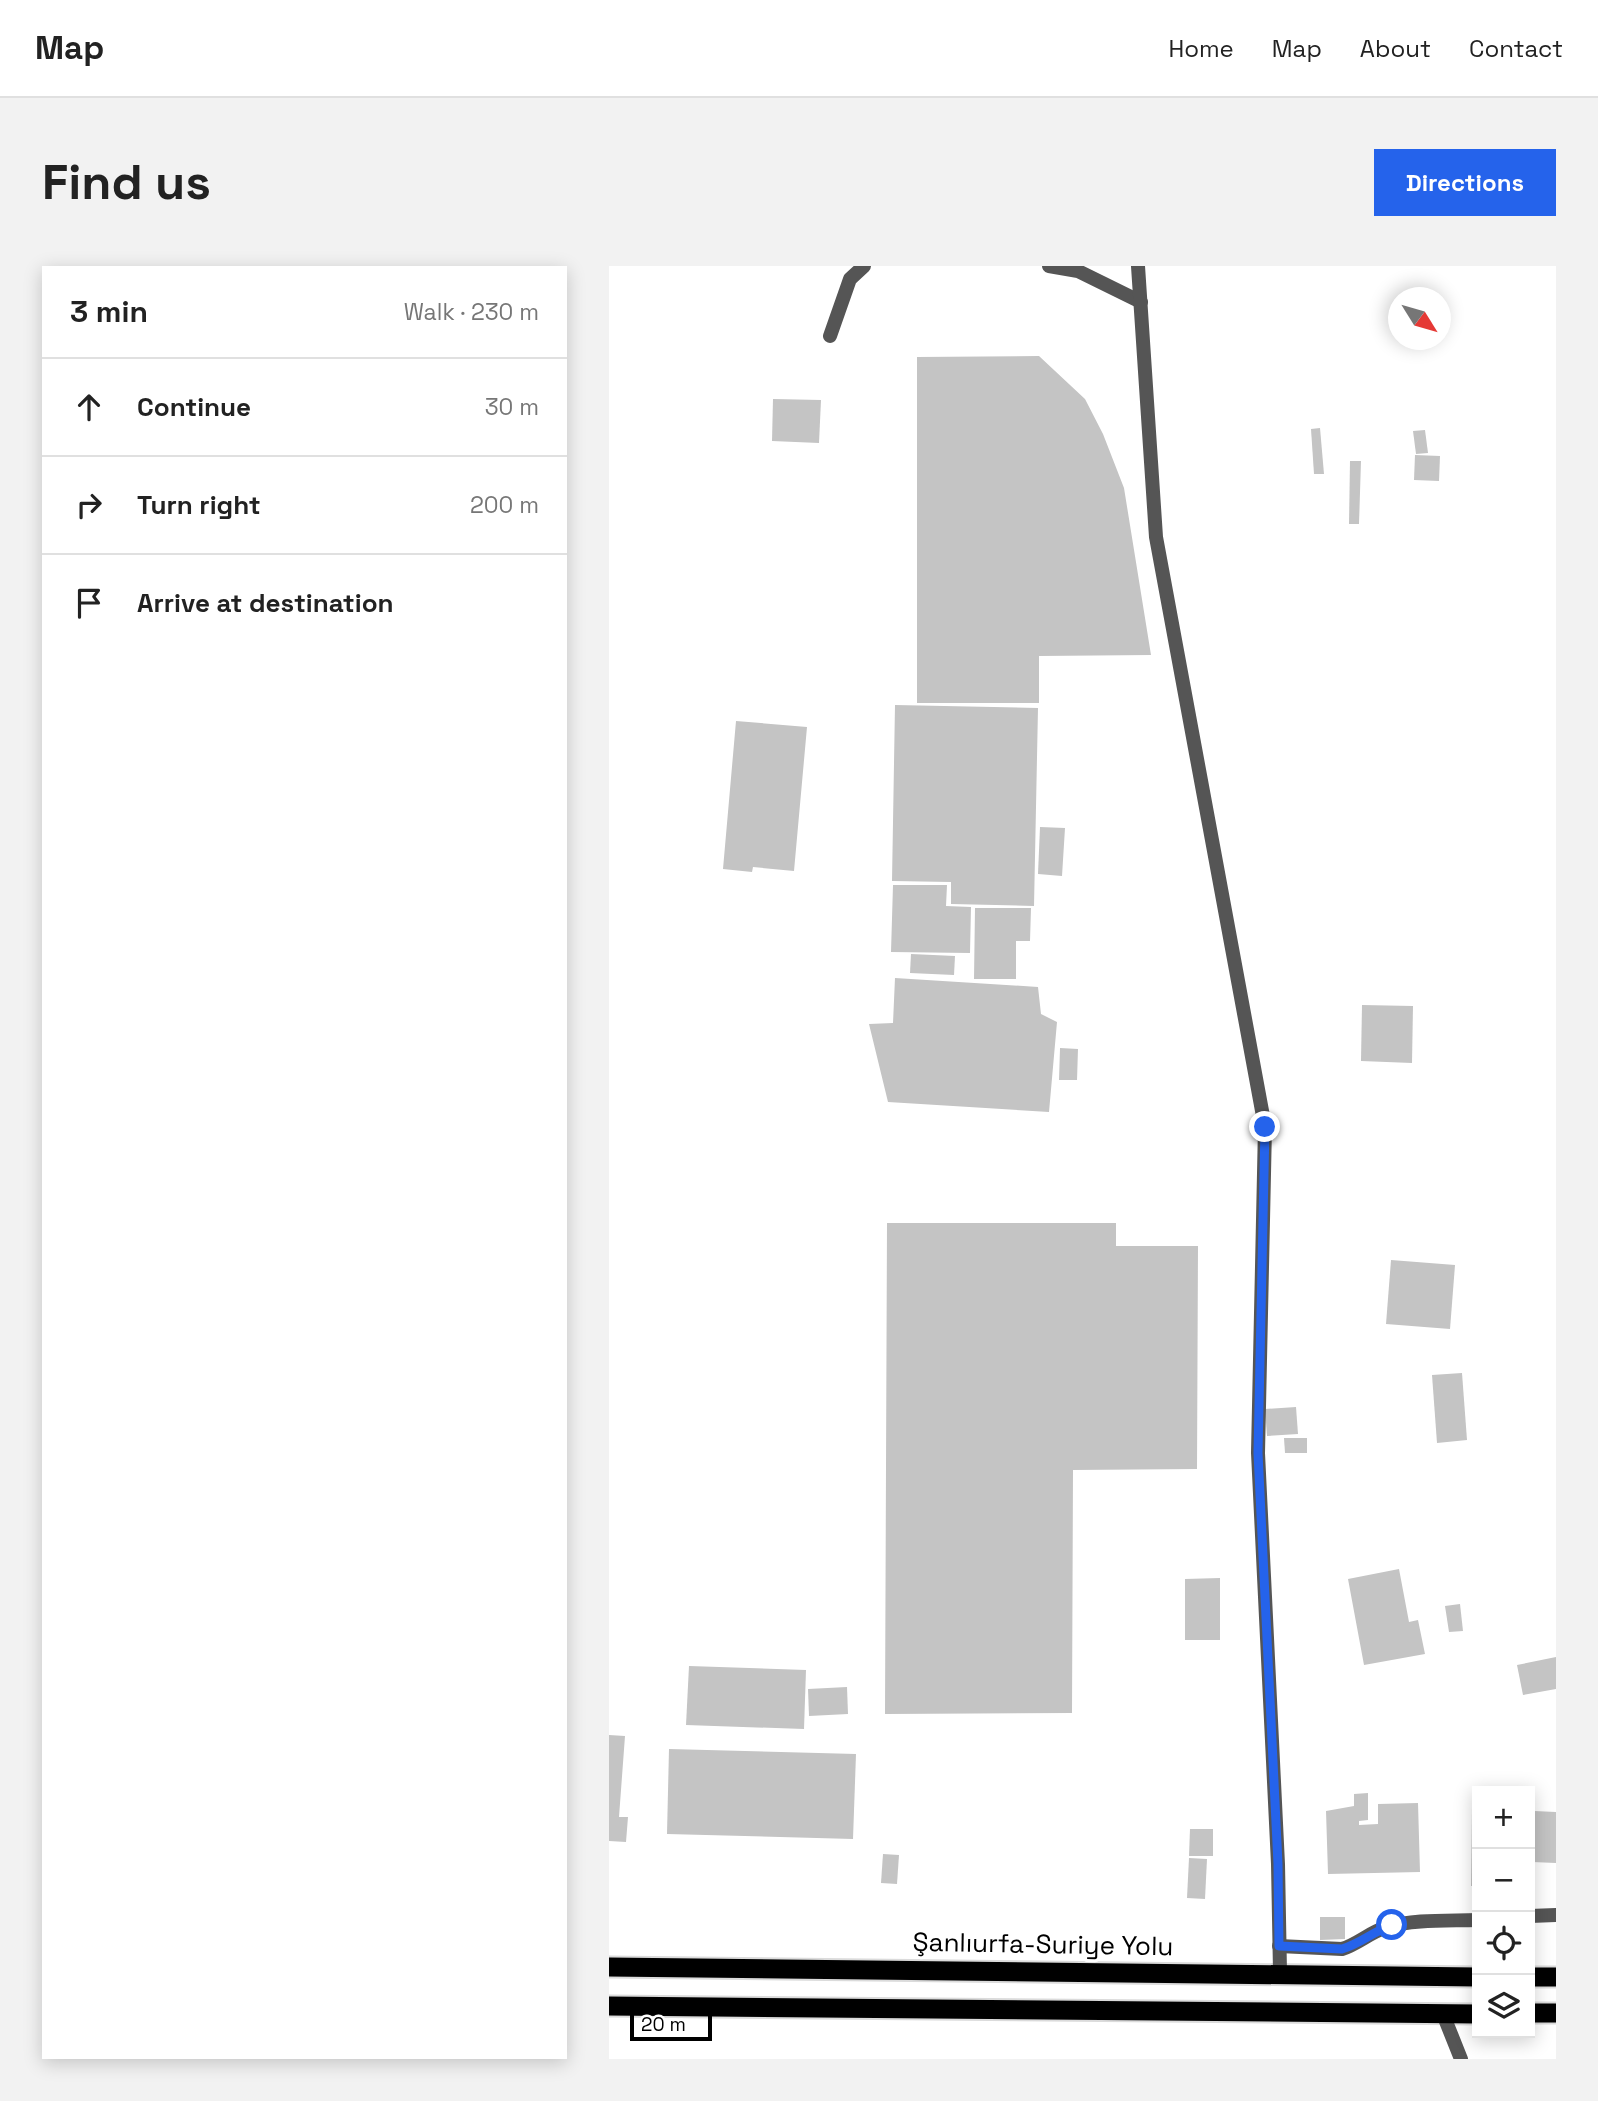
<!DOCTYPE html>
<meta charset="utf-8">
<style>
body{margin:0;font-family:"Space Grotesk",sans-serif;background:#f2f2f2;color:#222}
.controls{position:absolute;right:21px;bottom:21px;display:grid;overflow:hidden;border-radius:0px;box-shadow:0 4px 18px #0003}
.controls button{width:63px;height:63px;display:grid;place-items:center;padding:0;border:0;border-bottom:2px solid #e0e0e0;background:#fff;color:#222;font:35px sans-serif}
.compass{position:absolute;left:779px;top:21px;width:63px;height:63px;border-radius:50%;background:#fff;box-shadow:0 4px 18px #0003;rotate:127deg}
.scale{position:absolute;left:21px;bottom:18px;width:82px;box-sizing:border-box;padding-left:7px;border:4px solid #000;border-top:0;font-size:19px;line-height:24px;white-space:nowrap;color:#000;-webkit-text-stroke:5px #fff;paint-order:stroke}
.stop{position:absolute;width:21px;height:21px;margin:-16px;border:5px solid #2563eb;border-radius:50%;background:#fff}
.stop.end{background:#2563eb;border-color:#fff;box-shadow:0 2px 7px #0008}
.list{margin:0;padding:0;list-style:none}
h2{display:flex;justify-content:space-between;align-items:center;height:91px;margin:0;padding:0 28px;font-size:30px}
h2 small{font-size:23px;font-weight:400;color:#767676}
.list li{display:grid;grid-template-columns:46px 1fr auto;gap:21px;align-items:center;box-sizing:border-box;height:98px;padding:0 28px;border-top:2px solid #e0e0e0}
.list b{display:block;font-size:26px;white-space:nowrap}
.list em{font-size:23px;font-style:normal;color:#767676}
.icon{flex:none;width:38px;height:38px;fill:none;stroke:currentColor;stroke-width:2;stroke-linecap:round;stroke-linejoin:round}
.map{position:relative;flex:none;width:947px;height:1793px;overflow:hidden;border-radius:0px}
header{display:flex;align-items:center;gap:42px;box-sizing:border-box;height:98px;padding:0 35px;background:#fff;border-bottom:2px solid #e0e0e0}
header strong{font-size:33px}
nav{display:flex;gap:38px;margin-inline-start:auto;font-size:24px}
.intro{display:flex;align-items:center;justify-content:space-between;box-sizing:border-box;height:168px;padding:0 42px}
h1{margin:0;font-size:49px}
.button{padding:18px 32px;border-radius:0px;background:#2563eb;color:#fff;font-size:24px;font-weight:700}
main{display:flex;gap:42px;padding:0 42px}
aside{flex:1;background:#fff;border-radius:0px;box-shadow:0 4px 18px #0003}
.map>svg:first-child{display:block}
</style>
<header>
<strong>Map</strong>
<nav><a>Home</a><a>Map</a><a>About</a><a>Contact</a></nav>
</header>
<div class="intro"><h1>Find us</h1><a class="button">Directions</a></div>
<main>
<aside>
<h2>3 min<small>Walk · 230 m</small></h2>
<ul class="list">
<li><svg class="icon" aria-label="ahead" viewBox="0 0 24 24"><path d="M12 20V5M6 11l6-6 6 6"/></svg><div><b>Continue</b></div><em>30 m</em></li>
<li><svg class="icon" aria-label="right" viewBox="0 0 24 24"><path d="M7 20v-9h11M14 6l5 5-5 5"/></svg><div><b>Turn right</b></div><em>200 m</em></li>
<li><svg class="icon" aria-label="arrive" viewBox="0 0 24 24"><path d="M6 21V4h12l-3 4 3 4H6"/></svg><div><b>Arrive at destination</b></div></li>
</ul>
</aside>
<div class="map">
<svg width="947" height="1793" viewBox="0 0 947 1793">
<rect width="100%" height="100%" fill="#fff"/>
<!-- building -->
<g fill="#c4c4c4">
<polygon points="430,90 476,133 494,168 515,222 542,389 430,390 430,437 308,437 308,91"/>
<polygon points="164,133 212,134 210,177 163,175"/>
<polygon points="711,162 715,208 705,208 702,163"/>
<polygon points="816,164 819,187 807,188 804,165"/>
<polygon points="806,189 831,190 830,215 805,214"/>
<polygon points="741,195 752,195 750,258 740,258"/>
<polygon points="286,439 429,442 425,640 342,638 342,616 283,615"/>
<polygon points="127,455 198,461 185,605 144,601 143,606 114,603"/>
<polygon points="431,561 456,562 453,610 429,608"/>
<polygon points="284,619 338,619 337,640 362,641 361,687 282,686"/>
<polygon points="366,642 422,642 421,675 407,675 407,713 365,713"/>
<polygon points="302,688 346,690 345,709 301,707"/>
<polygon points="286,712 429,721 432,748 448,756 440,846 279,836 260,758 284,757"/>
<polygon points="753,739 804,740 803,797 752,795"/>
<polygon points="451,782 469,783 468,814 450,814"/>
<polygon points="278,957 507,957 507,980 589,980 588,1203 464,1204 463,1447 276,1448"/>
<polygon points="782,994 846,999 841,1063 777,1058"/>
<polygon points="853,1107 858,1174 828,1177 823,1109"/>
<polygon points="687,1141 689,1168 658,1170 656,1143"/>
<polygon points="675,1172 698,1172 698,1187 676,1187"/>
<polygon points="790,1303 800,1356 809,1354 816,1388 755,1399 739,1313"/>
<polygon points="611,1312 611,1374 576,1374 576,1313"/>
<polygon points="851,1338 854,1365 840,1366 836,1340"/>
<polygon points="947,1391 947,1423 914,1429 908,1399"/>
<polygon points="80,1400 197,1404 195,1463 77,1459"/>
<polygon points="238,1421 239,1448 200,1450 199,1423"/>
<polygon points="0,1469 16,1470 10,1551 19,1551 17,1576 0,1575"/>
<polygon points="60,1483 247,1488 244,1573 58,1568"/>
<polygon points="759,1527 759,1554 750,1555 750,1559 769,1558 769,1538 809,1537 811,1606 719,1608 717,1545 745,1540 745,1528"/>
<polygon points="863,1541 868,1541 868,1620 862,1620"/>
<polygon points="925,1545 947,1546 947,1597 923,1596"/>
<polygon points="581,1563 604,1563 604,1590 580,1590"/>
<polygon points="274,1588 290,1589 288,1618 272,1617"/>
<polygon points="580,1592 598,1593 596,1633 578,1632"/>
<rect x="921" y="1599" width="5" height="22"/>
<polygon points="711,1651 736,1651 736,1673 711,1674"/>
</g>
<g fill="none" stroke-linecap="round" stroke-linejoin="round">
<!-- trunk casing -->
<g stroke="#dbdbdb" stroke-width="23">
<g id="trunk">
<polyline points="0,1701 868,1711"/>
<polyline points="921,1711 947,1711"/>
<polyline points="0,1740 868,1748"/>
<polyline points="921,1747 947,1747"/>
</g>
</g>
<!-- service -->
<g stroke="#555" stroke-width="14">
<polyline points="440,0 469,5 532,36"/>
<polyline points="221,70 241,13 255,0"/>
<polyline points="921,1650 947,1649"/>
<path d="M670,1680L733,1683C749,1678 761,1666 778,1661C805,1653 840,1655 868,1654"/>
</g>
<!-- minor -->
<g stroke="#555" stroke-width="14">
<polyline points="529,0 547,271 656,861 649,1187 669,1598 671,1706"/>
<polyline points="834,1748 852,1793"/>
</g>
<!-- trunk -->
<use href="#trunk" stroke="#000" stroke-width="19"/>
</g>
<g fill="none" stroke-linecap="round" stroke-linejoin="round">
<!-- route -->
<path stroke="#2563eb" stroke-width="9" d="M656,861L649,1187L669,1598L670,1680L733,1683C751,1678 765,1665 783,1659"/>
</g>
<g text-anchor="middle" stroke-width="6" stroke-linejoin="round" paint-order="stroke">
<!-- street labels -->
<g font-size="26" fill="#000" stroke="#fff">
<text transform="translate(434 1678) rotate(1)" y="9">Şanlıurfa-Suriye Yolu</text>
</g>
</g>
</svg>
<div class="controls">
<button>+</button>
<button>−</button>
<button><svg class="icon" aria-label="locate" viewBox="0 0 24 24"><circle cx="12" cy="12" r="6"/><path d="M12 2v4M12 18v4M2 12h4M18 12h4"/></svg></button>
<button><svg class="icon" aria-label="layers" viewBox="0 0 24 24"><path d="M12 4l9 5-9 5-9-5zM3 14l9 5 9-5"/></svg></button>
</div>
<svg class="compass" viewBox="-18 -18 36 36"><path d="M0-13l5 13h-10z" fill="#e53935"/><path d="M0 13l5-13h-10z" fill="#767676"/></svg>
<div class="scale">20 m</div>
<div class="stop" style="left:783px;top:1659px"></div>
<div class="stop end" style="left:656px;top:861px"></div>
</div>
</main>
